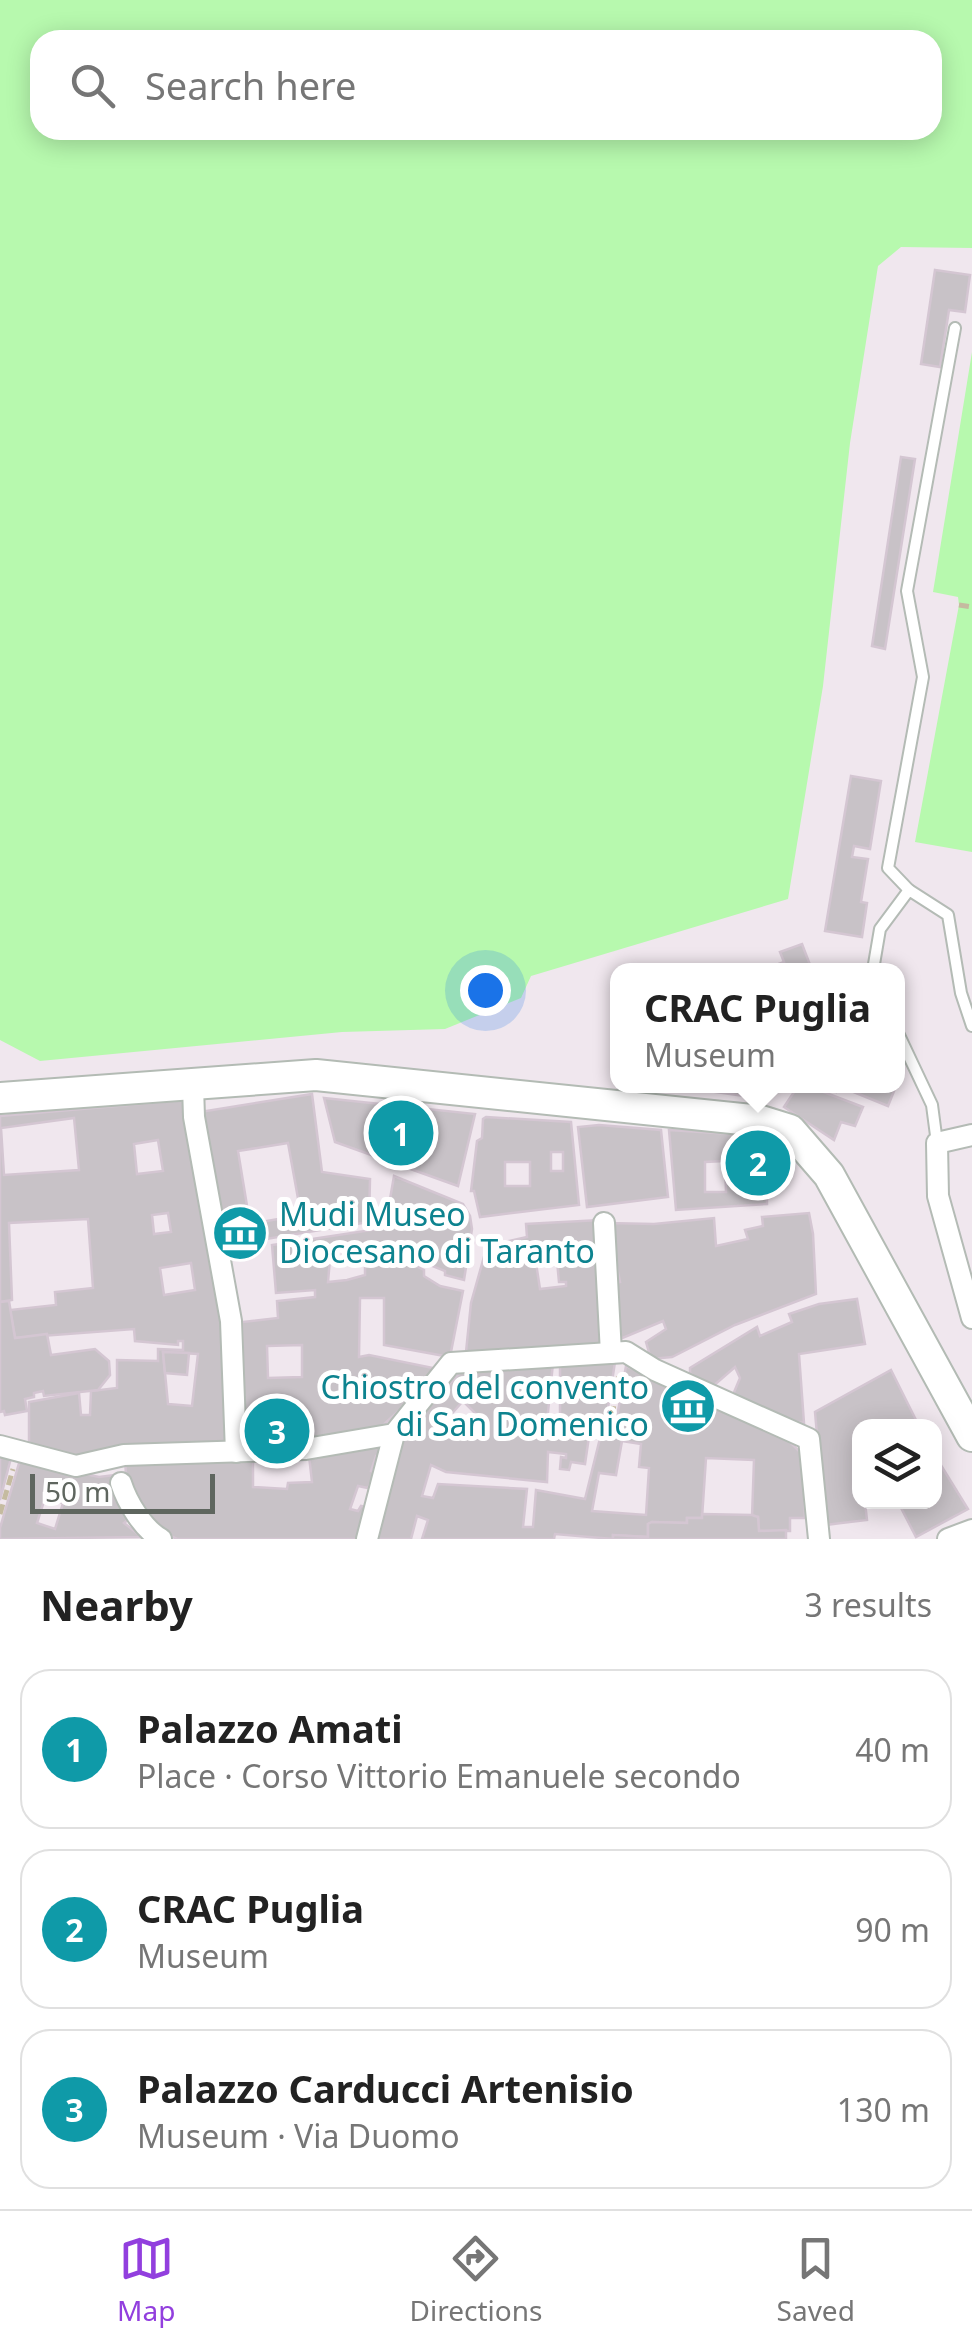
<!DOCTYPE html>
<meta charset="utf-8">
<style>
body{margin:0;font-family:"Noto Sans",sans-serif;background:#f6f6f6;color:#222}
.controls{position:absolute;right:30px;bottom:30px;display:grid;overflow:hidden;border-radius:20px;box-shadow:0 5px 25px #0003}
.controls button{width:90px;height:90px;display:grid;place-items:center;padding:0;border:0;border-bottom:2px solid #e0e0e0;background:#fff;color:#222;font:50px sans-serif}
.scale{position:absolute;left:30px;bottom:25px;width:185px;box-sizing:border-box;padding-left:10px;border:5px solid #5f665f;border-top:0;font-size:28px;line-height:35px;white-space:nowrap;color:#5f665f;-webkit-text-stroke:8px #fff;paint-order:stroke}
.you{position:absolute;left:485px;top:990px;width:35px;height:35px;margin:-25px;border:8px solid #fff;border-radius:50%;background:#1a73e8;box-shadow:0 0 0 15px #1a73e833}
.badge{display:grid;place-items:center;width:65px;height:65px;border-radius:50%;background:#923fde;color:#fff;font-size:32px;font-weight:700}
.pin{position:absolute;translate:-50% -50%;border:5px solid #fff;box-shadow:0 2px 10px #0006}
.popup{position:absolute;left:610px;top:963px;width:295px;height:130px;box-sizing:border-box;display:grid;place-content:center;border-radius:20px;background:#fff;filter:drop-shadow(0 2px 8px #0005);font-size:32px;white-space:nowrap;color:#767676}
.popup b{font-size:38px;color:#222}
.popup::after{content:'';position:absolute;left:50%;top:100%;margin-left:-20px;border:20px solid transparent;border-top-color:#fff}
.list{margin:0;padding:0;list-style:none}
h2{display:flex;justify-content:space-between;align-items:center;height:130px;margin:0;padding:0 40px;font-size:42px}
h2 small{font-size:32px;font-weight:400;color:#767676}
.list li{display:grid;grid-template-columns:65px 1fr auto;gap:30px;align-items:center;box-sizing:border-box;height:160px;margin:0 20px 20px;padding:0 20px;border:2px solid #e0e0e0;border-radius:30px}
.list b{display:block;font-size:38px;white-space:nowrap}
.list p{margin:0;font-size:32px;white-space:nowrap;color:#767676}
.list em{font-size:32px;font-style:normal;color:#767676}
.icon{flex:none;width:55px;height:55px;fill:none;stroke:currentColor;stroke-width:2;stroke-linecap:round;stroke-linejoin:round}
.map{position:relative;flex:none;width:972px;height:1539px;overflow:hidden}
.search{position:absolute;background:#fff;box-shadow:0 5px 25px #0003;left:30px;right:30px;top:30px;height:110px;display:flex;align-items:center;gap:25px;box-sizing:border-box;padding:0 35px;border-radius:30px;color:#767676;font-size:38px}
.sheet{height:670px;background:#fff}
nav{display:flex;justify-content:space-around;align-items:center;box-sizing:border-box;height:140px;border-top:2px solid #e0e0e0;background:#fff;font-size:28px;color:#767676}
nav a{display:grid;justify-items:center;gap:5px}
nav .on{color:#923fde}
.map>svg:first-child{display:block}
</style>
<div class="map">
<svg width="972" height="1539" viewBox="0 0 972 1539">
<rect width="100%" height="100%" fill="#f0e7ee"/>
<!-- water -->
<g fill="#b7f9ae" fill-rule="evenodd">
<path d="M0,0H972V248L901,247L878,266L850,443L823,686L788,899L531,976L521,998L445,1029L342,1032L40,1061L0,1040ZM40,40H932V130H40Z"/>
<polygon points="972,352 972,852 915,842 959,605 958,597 933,592"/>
</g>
<!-- building -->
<g fill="#c8c2c7" stroke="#d4c6d2" stroke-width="2.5" fill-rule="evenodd">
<polygon points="935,270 970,275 965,312 949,310 940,367 921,364"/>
<polygon points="901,457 915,459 885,649 872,646"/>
<polygon points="851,776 881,781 870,849 854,846 852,857 868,859 861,902 867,903 862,937 825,931"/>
<polygon points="802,944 812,970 769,970 768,968 784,962 780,952"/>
<polygon points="702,1086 753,1086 752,1097 701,1090"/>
<polygon points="798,1086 808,1086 863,1107 855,1126 841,1122 834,1140 784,1107"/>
<polygon points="810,1086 839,1086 836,1092 829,1089 828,1092"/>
<polygon points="839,1086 896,1086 888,1106"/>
<path d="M312,1094L322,1172L370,1179L369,1222L223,1246L200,1112ZM288,1143L301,1215L250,1224L238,1151Z"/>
<polygon points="324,1098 475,1114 458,1186 335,1142"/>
<path d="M186,1100L222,1308L228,1397L225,1445L73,1459L29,1446V1402L79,1393L81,1415H90L91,1391L117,1388V1360L158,1361V1349L183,1350V1341H178V1345L135,1341L134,1329L15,1338L10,1310L56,1305L55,1292L93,1288L88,1219L9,1223L12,1300L0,1302V1116ZM74,1118L79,1170L4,1175L1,1128ZM158,1140L163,1171L137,1174L134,1144ZM168,1213L171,1232L154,1234L152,1215ZM191,1263L195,1290L164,1295L160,1268ZM163,1352L198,1354L192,1406L168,1404Z"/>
<path d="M486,1117L571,1122L579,1205L480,1217L474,1191H471L477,1141L482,1138L483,1119ZM551,1152H563V1171H551ZM505,1162H530V1186H505Z"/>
<polygon points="599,1125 661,1130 668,1197 587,1207 578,1127"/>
<path d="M669,1130L766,1136L767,1204L676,1210ZM725,1161L726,1192H705V1162Z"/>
<path d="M394,1176L463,1204L470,1216L472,1229L464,1280L445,1275V1271L410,1257L408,1262L424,1270V1276L440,1286L463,1291L450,1357L384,1345V1298H360L359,1357L369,1355L438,1369L418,1393L380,1428L317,1442L245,1445L242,1322L278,1318L277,1301L315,1297V1290L276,1293L272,1245L385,1228ZM365,1247V1275L347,1280L328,1282L330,1259L313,1261L312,1256ZM302,1345V1377L268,1378L267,1346Z"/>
<polygon points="809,1213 813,1234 816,1294 735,1325 672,1357 651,1359 646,1342 666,1329 663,1321 613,1342 610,1284 620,1282 608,1223 654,1224 714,1218 716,1246 748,1239 745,1230 763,1226 762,1217"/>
<path d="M600,1220L603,1256H594L609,1347L466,1352L471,1303L487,1246L527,1237L526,1224ZM557,1261L559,1282H566V1286L540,1289L536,1263Z"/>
<polygon points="857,1299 865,1344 799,1354 804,1423 797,1422 797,1425 732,1397 740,1378 735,1367 711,1388 690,1373 690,1368 757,1327 760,1336 792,1322 789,1314 819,1304"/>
<polygon points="9,1301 15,1338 47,1334 51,1355 95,1349 109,1361 110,1375 98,1390 44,1396 43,1391 34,1393 34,1397 25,1399 27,1411 5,1415 4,1411 0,1412 0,1302"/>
<polygon points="163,1352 189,1353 187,1375 165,1373"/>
<path d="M615,1362L607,1414L617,1417L626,1366L772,1427L786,1438L803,1455L805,1518H790V1531H759L758,1517H752L754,1460L706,1458L702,1518H687V1523L652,1522L648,1524V1537L613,1535V1539L555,1534L554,1539H422L428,1520L417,1516L411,1539H177L158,1530L127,1489L125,1460H253V1487L287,1489L288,1483L312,1482L309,1456L383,1445L381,1456H376L371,1471L375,1473L368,1488L358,1486L350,1509L358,1511L361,1506L382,1510L392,1460L410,1424L460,1373L482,1367L553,1363L547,1422L560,1423V1363ZM463,1401L478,1416L459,1438L451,1431L448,1418ZM592,1416L605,1418L585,1499L536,1490L533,1527H523L527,1489L438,1484L433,1498L422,1496L431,1465L446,1472L547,1482L548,1452L566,1454V1458L561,1457L560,1469L569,1470L571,1462L585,1464ZM622,1441L641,1444L639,1467L649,1468L646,1515L592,1511L599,1473L616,1475Z"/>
<polygon points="891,1370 919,1426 860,1426 857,1435 860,1502 865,1502 867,1520 825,1525 815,1412"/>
<polygon points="934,1454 968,1509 916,1537 898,1502 934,1502"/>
<polygon points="0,1455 11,1458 0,1500"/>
<path d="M20,1460L99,1477L114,1475L130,1518L124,1523L142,1537L0,1539V1528ZM45,1498L63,1503L55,1529L37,1523Z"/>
<polygon points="702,1514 752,1515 758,1517 759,1531 786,1530 786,1539 613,1539 613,1535 648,1537 648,1524 652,1522 687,1523 687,1518 702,1518"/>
</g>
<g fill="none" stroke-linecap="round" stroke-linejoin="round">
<!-- service casing -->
<g stroke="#b4bbb5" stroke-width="14">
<g id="service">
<polyline points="909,890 888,868 923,677 907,591 955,328"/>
<polyline points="873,970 880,929 909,890 948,915 961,993 972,1026"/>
<polyline points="898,1033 932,1105 937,1143"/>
</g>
</g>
<!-- minor casing -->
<g stroke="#b4bbb5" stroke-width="24">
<g id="minor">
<polyline points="193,1086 194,1117 231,1321 236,1452"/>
<polyline points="972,1135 937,1143 938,1196 972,1318"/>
<polyline points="604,1223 611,1353"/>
<polyline points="0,1446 76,1466 124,1455 306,1449 394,1434 451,1363 626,1352 655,1370 809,1439 819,1539"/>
<path d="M121,1483C127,1502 143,1529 161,1539"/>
<polyline points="367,1539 394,1434"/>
<polyline points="948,1539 972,1530"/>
</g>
</g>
<!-- secondary casing -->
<g stroke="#b3bbb4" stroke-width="34">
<polyline id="secondary" points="0,1098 316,1075 761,1121 790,1130 829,1175 972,1436"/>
</g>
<!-- path -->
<g stroke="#c5bba0" stroke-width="5" stroke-dasharray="10 5" stroke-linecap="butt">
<polyline points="959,605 972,607"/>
<polyline points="612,1416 619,1375"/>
<polyline points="0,1514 13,1469"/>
</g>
<!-- service -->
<use href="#service" stroke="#fff" stroke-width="10"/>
<!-- minor -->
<use href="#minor" stroke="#fff" stroke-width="20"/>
<!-- secondary -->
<use href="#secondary" stroke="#fff" stroke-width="30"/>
</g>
<!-- icons -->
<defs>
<g id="museum-disc" transform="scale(2.875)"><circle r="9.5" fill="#0f9aa8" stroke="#fff"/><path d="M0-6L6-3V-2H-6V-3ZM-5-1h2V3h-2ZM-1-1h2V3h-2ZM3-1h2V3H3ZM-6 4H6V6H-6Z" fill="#fff"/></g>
</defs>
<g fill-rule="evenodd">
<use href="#museum-disc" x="240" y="1233"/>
<use href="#museum-disc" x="688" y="1406"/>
</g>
<g text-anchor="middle" stroke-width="10" stroke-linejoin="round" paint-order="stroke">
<!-- culture labels -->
<g font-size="32" fill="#0d838f" stroke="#fff" text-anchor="start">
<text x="279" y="1226">Mudi Museo<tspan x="279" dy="37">Diocesano di Taranto</tspan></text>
<text x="649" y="1399" text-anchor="end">Chiostro del convento<tspan x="649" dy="37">di San Domenico</tspan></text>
</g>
</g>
</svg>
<div class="controls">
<button><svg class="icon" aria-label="layers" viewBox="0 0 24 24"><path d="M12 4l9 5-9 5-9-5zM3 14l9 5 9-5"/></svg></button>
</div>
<div class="scale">50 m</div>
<div class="you"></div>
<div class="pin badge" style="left:401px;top:1133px;background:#0f9aa8">1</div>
<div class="pin badge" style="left:758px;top:1163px;background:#0f9aa8">2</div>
<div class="popup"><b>CRAC Puglia</b>Museum</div>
<div class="pin badge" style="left:277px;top:1431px;background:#0f9aa8">3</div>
<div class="search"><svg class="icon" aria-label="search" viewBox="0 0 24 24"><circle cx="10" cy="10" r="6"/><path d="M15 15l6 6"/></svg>Search here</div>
</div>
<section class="sheet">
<h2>Nearby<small>3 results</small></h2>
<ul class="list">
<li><span class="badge" style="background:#0f9aa8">1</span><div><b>Palazzo Amati</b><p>Place · Corso Vittorio Emanuele secondo</p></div><em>40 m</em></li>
<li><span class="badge" style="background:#0f9aa8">2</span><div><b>CRAC Puglia</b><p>Museum</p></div><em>90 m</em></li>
<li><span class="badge" style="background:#0f9aa8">3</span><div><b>Palazzo Carducci Artenisio</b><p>Museum · Via Duomo</p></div><em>130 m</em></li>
</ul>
</section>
<nav>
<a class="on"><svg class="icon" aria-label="map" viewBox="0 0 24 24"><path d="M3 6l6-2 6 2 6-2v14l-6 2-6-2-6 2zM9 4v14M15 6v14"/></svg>Map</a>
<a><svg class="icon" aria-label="directions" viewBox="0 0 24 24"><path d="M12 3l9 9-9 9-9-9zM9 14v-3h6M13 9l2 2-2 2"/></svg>Directions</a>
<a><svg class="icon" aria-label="saved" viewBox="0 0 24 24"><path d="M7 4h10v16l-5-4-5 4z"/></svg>Saved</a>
</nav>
